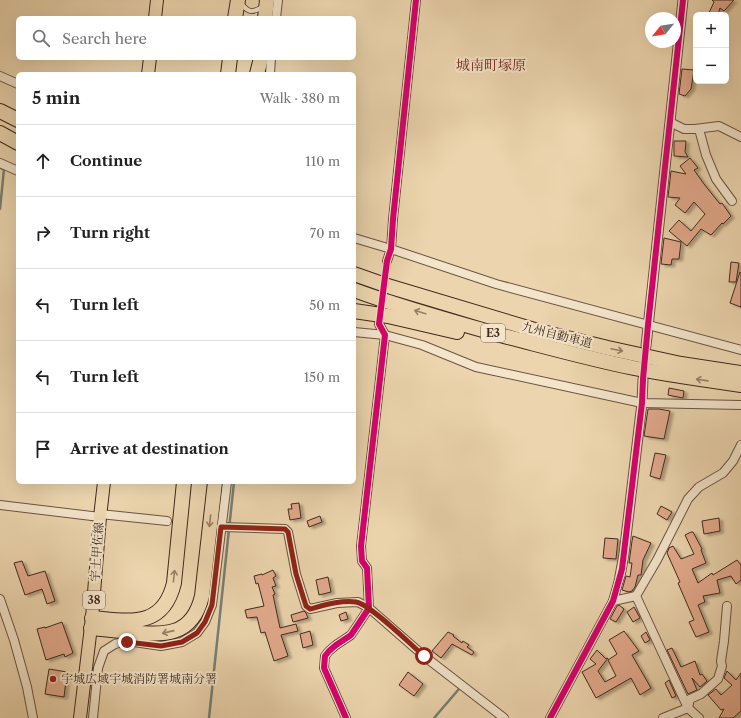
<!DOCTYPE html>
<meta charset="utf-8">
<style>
body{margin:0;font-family:"Libre Caslon Text","Noto Serif JP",serif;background:#f6f6f6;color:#222}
.controls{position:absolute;right:12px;top:12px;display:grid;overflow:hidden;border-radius:6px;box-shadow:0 4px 16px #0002}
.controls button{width:36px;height:36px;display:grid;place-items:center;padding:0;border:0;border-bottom:1px solid #e0e0e0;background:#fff;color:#222;font:20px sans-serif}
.compass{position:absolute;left:645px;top:12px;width:36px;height:36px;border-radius:50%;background:#fff;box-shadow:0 4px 16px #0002;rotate:240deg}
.stop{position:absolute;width:12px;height:12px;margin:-9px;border:3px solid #8f2418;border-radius:50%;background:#fff}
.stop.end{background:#8f2418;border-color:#fff;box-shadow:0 1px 4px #0008}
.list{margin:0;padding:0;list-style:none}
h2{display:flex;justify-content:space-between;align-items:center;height:52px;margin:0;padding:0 16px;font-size:17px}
h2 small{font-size:13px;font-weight:400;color:#767676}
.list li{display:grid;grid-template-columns:26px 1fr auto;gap:12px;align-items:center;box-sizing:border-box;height:72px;padding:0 16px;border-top:1px solid #e0e0e0}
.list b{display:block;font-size:15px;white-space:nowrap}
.list em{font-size:13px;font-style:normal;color:#767676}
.icon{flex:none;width:22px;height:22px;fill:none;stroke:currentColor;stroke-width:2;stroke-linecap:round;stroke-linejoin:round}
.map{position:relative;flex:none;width:741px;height:718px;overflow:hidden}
.search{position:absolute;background:#fff;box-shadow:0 4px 16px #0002;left:16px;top:16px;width:340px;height:44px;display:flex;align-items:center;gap:10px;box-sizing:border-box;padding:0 14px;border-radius:6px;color:#767676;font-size:15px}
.panel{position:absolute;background:#fff;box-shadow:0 4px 16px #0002;left:16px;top:72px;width:340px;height:412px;border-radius:6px}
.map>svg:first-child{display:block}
</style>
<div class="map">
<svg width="741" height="718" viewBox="0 0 741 718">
<defs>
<filter id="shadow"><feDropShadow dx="3.5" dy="2" stdDeviation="1" flood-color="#0004"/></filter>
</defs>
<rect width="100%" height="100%" fill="#ecd5ae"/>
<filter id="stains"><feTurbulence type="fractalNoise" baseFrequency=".005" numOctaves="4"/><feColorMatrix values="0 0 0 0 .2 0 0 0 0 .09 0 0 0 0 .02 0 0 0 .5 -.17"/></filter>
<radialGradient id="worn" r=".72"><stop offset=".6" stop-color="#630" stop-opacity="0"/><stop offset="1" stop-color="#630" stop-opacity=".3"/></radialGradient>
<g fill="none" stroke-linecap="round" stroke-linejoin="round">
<!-- stream -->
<g stroke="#757f75" stroke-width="2.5">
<polyline points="0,168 4,169 0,209"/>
<polyline points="209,718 234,482"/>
<polyline points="434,718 459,689"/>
</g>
</g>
<!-- building -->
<g fill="#e3aa8d" stroke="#40291d" filter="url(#shadow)">
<polygon points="712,0 734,0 724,11 720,8 718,15 708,15 714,2"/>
<polygon points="682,69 694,70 691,89 685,96 679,94"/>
<polygon points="674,141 686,141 685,152 688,157 674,156"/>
<polygon points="690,158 698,168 694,170 704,184 720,204 722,203 731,216 723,224 722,223 711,235 701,229 687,246 669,231 679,220 691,231 705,214 694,202 685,213 675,205 680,198 668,197 671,171 686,174 680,166"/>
<polygon points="664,238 681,242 679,259 672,259 671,265 661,264"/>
<polygon points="731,262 739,263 736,282 729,282"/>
<polygon points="740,272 741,273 741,307 730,303"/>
<polygon points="669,388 684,391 683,398 668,395"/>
<polygon points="648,409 659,409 670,411 664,439 644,436"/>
<polygon points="655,453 666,455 660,479 650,476"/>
<polygon points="299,503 301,518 290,520 288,509 292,509 291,504"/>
<polygon points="661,506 672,512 667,520 657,514"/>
<polygon points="320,516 322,522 309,527 307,521"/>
<polygon points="719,518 720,531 704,534 702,521"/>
<polygon points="691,532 693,532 702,549 701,550 706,563 692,569 698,583 712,573 713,575 737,560 741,565 741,580 736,584 731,576 717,580 720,593 703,596 705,602 698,605 709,632 696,637 689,622 694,620 678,583 680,582 667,553 669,548 673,546 681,559 694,554 685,535"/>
<polygon points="633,536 651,543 643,560 641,575 638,575 635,587 632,591 629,592 622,590 626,576 630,577 632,563 629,563 632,541"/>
<polygon points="605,538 618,539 616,559 603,558"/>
<polygon points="22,561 28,576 45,571 55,601 47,604 42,589 25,595 14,563"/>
<polygon points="273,570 276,576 273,578 276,586 272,587 275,594 273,595 280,628 296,624 298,631 281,635 288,656 274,661 265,632 261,633 257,617 247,618 245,610 264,606 258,583 256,584 254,576 262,574 262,575"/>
<polygon points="328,577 331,592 319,595 316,580"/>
<polygon points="619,605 624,609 616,622 610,619 617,606"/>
<polygon points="634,607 640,618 633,622 627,612"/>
<polygon points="304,611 306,613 308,618 293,622 291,615"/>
<polygon points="346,612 348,619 341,621 339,615"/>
<polygon points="62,622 73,653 65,657 64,654 46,660 37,629 45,627 45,628"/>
<polygon points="310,631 313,645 303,648 300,634"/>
<polygon points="624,631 639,651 632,655 651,688 640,695 631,678 596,698 582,672 596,664 590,659 597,650 606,659 608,658 598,671 605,682 616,676 608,660 617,654 609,640"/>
<polygon points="448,632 454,635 453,636 462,643 463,641 469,645 467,647 474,652 472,655 452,644 441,658 432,651"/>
<polygon points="646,632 650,640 645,643 641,636"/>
<polygon points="672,648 681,667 695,661 700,675 702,674 707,681 700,687 692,678 697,690 688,694 667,650"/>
<polygon points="49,669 67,672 64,697 45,694"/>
<polygon points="727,671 736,680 741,673 741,711 733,718 719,718 724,709 721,710 708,695 716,689 721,695 732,685 724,678"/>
<polygon points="408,672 423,684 414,696 399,685"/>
<polygon points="669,680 676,696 672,698 665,683"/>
</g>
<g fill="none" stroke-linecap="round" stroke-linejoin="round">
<!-- minor-tunnel -->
<polyline stroke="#cab391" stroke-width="8" stroke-dasharray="8 4" stroke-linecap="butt" points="382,304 387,261"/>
<!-- service casing -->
<g stroke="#6b5441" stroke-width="6">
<path id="service" d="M241,3C248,13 253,13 262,7"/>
</g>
<!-- minor casing -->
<g stroke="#6b5441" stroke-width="10">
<g id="minor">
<polyline points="276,18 278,0"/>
<polyline points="270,74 271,58"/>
<polyline points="0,76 18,84"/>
<polyline points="670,122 684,129 695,129 719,126 741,137"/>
<polyline points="699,129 706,155 716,179 732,201"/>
<polyline points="0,163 18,171"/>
<polyline points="354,238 391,249 496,284 741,350"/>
<polyline points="387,261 391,249 393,219 416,0"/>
<polyline points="354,332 385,335 422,345 476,367 642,403 741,405"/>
<polyline points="0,505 100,517"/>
<polyline points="100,514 167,521"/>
<polyline points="221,527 285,529 288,532 296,574 306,606 310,609 337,603 358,602 369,608 424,656 504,718"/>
<polyline points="636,596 657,560 688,499 699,487 723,473 733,461 741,445"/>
<polyline points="636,596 688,708 699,718"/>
<polyline points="0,599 14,640 27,687 33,718"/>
<polyline points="613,601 636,596"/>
<polyline points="93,718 98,668 104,651 115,644 127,641 161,646 182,642 197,633 205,622 212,605 227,482"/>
<polyline points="346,718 324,668 325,656 329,651 336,645 351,635 369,608 367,568 362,561 361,546 385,335 379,324"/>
<polyline points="550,718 613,601 620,576"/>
<polyline points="663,718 688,708 690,699 701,694 718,679 722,666 721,661 724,641 727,606"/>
</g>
</g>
<!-- tertiary casing -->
<g stroke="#6b5441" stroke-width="11">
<g id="tertiary">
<polyline points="646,346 683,0"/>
<polyline points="620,576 624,554 642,403 643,379"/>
</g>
</g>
<!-- primary casing -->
<g stroke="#40291d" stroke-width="14">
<g id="primary">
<polyline points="155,18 157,0"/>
<polyline points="148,74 150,58"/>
<polyline points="80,718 92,618 100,517 104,482"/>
</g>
</g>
<!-- motorway casing -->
<g stroke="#40291d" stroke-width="16">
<g id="motorway">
<polyline points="235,18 238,0"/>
<polyline points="265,18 267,0"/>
<polyline points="228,74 230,58"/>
<polyline points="257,74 261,58"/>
<polyline points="0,111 18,120"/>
<polyline points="0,133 18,143"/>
<polyline points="354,274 391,287 538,331 608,348 681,364 741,373"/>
<path d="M354,290C403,308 454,322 504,336C547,347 590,359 634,368C669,375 705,380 741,385"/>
<polyline points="354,311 388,316 457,332"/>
<path d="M92,618C129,621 163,629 174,583L184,482"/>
<path d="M91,628C103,629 116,630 128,632C163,635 192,638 202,596L215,482"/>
</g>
</g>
<!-- service -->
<use href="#service" stroke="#f3e4ca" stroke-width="4"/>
<!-- minor -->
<use href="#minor" stroke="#f3e4ca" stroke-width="8"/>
<!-- tertiary -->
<use href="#tertiary" stroke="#f3e4ca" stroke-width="9"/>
<!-- primary -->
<use href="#primary" stroke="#ecd5ae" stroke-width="12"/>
<!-- motorway -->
<use href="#motorway" stroke="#ecd5ae" stroke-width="14"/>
<!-- cycleway casing -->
<g stroke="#f3e4ca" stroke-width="8">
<g id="cycleway">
<polyline points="346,718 324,668 325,656 329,651 336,645 351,635 369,608 367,568 362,561 361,546 385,335 379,324 387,261 391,249 393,219 416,0"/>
<polyline points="550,718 613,601 622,569 642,403 643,379 648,325 683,0"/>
</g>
</g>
<!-- cycleway -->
<use href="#cycleway" stroke="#d6006c" stroke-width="6"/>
</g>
<!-- one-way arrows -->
<defs><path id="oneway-shaft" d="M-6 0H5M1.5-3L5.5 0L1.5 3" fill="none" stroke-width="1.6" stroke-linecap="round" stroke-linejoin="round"/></defs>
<g stroke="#967f66">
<use href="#oneway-shaft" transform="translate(420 312) rotate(-163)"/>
<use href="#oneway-shaft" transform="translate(617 350) rotate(12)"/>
<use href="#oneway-shaft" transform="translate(702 380) rotate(-172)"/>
<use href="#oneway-shaft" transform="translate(210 521) rotate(96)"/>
<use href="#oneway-shaft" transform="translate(174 576) rotate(-84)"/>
<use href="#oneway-shaft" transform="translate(168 632) rotate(167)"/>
</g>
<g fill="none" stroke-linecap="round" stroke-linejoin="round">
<!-- route -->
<path stroke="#8f2418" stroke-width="5" d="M127,642L161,646L182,642L197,633L205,622L212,605L221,527L285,529L288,532L296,574L306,606L310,609C325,605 341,600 356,602C370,604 411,645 424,656"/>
</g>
<!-- markers -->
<circle fill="#8f2418" stroke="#f3e4ca" stroke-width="1.5" cx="53" cy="679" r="4"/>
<g text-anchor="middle" stroke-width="4" stroke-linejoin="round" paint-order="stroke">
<!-- shield labels -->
<g fill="#f3e4ca" stroke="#766151" stroke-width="1">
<rect x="481" y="324" width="24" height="18" rx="3"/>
<rect x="83" y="591" width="22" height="18" rx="3"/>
</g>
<g font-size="11" font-weight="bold" fill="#40291d">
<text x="493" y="337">E3</text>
<text x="94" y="604">38</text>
</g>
<!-- street labels -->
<g font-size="12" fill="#40291d" stroke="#f3e4ca">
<text transform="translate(557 335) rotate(14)" y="4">九州自動車道</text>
<text transform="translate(97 552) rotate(-86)" y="4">宇土甲佐線</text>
</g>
<!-- poi labels -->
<g font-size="12" fill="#40291d" stroke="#f3e4ca" text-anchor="start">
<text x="61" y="683">宇城広域宇城消防署城南分署</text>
</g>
<!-- quarter labels -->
<g font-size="14" fill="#7a1f14" stroke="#f3e4ca">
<text x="491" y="70">城南町塚原</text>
</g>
</g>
<rect width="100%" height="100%" filter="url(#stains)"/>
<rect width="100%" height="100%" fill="url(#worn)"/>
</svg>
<div class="controls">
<button>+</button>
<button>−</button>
</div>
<svg class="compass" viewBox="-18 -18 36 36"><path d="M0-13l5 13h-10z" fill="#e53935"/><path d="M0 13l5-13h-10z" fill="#767676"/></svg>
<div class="stop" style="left:424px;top:656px"></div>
<div class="stop end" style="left:127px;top:642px"></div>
<div class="search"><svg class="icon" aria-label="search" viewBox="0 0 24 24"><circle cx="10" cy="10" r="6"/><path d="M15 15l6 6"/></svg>Search here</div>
<section class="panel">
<h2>5 min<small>Walk · 380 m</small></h2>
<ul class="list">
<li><svg class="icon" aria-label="ahead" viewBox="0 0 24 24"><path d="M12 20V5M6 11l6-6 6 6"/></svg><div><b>Continue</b></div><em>110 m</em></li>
<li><svg class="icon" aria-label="right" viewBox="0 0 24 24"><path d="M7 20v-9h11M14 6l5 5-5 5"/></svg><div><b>Turn right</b></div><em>70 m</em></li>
<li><svg class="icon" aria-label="left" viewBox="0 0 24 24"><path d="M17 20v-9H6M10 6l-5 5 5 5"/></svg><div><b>Turn left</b></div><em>50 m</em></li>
<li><svg class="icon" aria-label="left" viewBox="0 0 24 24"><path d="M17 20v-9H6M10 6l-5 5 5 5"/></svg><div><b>Turn left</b></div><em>150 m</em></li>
<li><svg class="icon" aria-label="arrive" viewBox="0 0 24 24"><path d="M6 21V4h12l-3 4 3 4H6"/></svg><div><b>Arrive at destination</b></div></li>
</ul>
</section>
</div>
